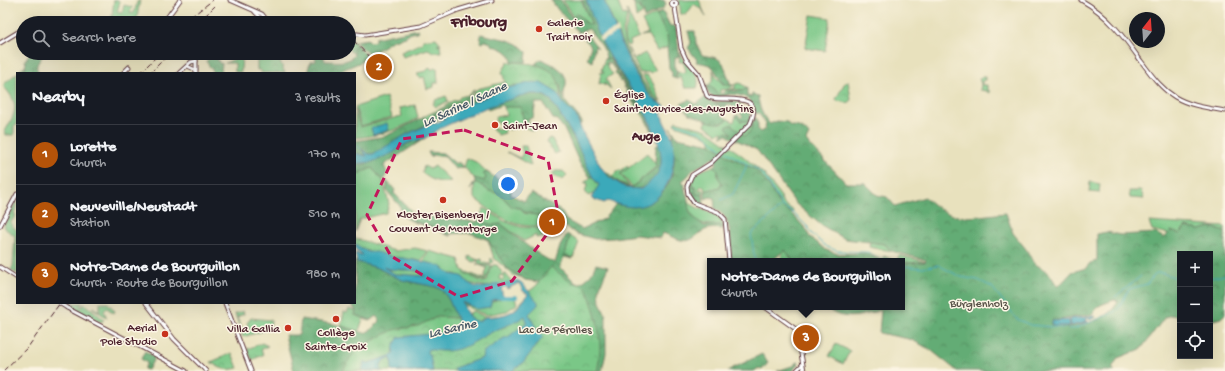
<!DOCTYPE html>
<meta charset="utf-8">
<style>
body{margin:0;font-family:"Gochi Hand",sans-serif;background:#242831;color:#f1f3f6}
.controls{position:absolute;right:12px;bottom:12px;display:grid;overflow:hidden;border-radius:0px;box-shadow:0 4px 16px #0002}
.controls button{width:36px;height:36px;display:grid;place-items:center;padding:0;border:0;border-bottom:1px solid #363941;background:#171b24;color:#f1f3f6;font:20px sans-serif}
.compass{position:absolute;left:1129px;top:12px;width:36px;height:36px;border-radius:50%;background:#171b24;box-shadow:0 4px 16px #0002;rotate:17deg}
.you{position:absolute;left:508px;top:184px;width:14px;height:14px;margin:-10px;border:3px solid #fff;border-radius:50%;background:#1a73e8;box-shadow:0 0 0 6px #1a73e833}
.badge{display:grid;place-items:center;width:26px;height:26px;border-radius:50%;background:#b45309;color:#fff;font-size:13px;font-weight:700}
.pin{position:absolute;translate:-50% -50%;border:2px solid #fff;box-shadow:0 1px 4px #0006}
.popup{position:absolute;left:707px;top:258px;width:198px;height:52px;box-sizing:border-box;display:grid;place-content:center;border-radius:0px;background:#171b24;filter:drop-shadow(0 1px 3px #0005);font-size:13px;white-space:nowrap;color:#9ea1a6}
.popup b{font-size:15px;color:#f1f3f6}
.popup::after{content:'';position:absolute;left:50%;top:100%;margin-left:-8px;border:8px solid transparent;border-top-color:#171b24}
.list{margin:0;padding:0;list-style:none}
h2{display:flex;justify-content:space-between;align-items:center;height:52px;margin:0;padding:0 16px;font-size:17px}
h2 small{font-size:13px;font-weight:400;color:#9ea1a6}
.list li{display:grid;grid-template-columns:26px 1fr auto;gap:12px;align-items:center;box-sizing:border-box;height:60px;padding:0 16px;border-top:1px solid #363941}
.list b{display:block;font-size:15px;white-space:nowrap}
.list p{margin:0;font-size:13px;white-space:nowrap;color:#9ea1a6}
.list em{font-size:13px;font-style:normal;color:#9ea1a6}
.icon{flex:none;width:22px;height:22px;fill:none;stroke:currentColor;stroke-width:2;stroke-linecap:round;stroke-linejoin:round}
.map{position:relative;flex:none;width:1225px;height:371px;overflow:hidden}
.search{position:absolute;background:#171b24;box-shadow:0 4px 16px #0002;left:16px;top:16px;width:340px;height:44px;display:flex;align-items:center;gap:10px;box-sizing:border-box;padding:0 14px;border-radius:22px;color:#9ea1a6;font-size:15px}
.panel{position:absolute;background:#171b24;box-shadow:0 4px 16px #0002;left:16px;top:72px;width:340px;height:232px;border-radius:0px}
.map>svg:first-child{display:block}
</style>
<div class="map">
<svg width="1225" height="371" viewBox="0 0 1225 371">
<defs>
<pattern id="forest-crowns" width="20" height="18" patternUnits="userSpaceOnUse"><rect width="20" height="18" fill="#63ac74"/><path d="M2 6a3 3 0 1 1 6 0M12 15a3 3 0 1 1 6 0" fill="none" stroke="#548b5f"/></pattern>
<pattern id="cemetery-stones" width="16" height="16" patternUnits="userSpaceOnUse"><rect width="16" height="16" fill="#7ac787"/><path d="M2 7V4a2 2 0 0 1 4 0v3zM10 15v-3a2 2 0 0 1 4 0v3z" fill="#6baa75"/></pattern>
<pattern id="park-crowns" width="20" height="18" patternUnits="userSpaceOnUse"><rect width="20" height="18" fill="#7ac787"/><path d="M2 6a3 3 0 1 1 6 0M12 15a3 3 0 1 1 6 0" fill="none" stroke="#6baa75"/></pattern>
</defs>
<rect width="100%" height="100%" fill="#fcf5e5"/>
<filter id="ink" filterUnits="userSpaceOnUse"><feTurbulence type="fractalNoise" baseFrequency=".025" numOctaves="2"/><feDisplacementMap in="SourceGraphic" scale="8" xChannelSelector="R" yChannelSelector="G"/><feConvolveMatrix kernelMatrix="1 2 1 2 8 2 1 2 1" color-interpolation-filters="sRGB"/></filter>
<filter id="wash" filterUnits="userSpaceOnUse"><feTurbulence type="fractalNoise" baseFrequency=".012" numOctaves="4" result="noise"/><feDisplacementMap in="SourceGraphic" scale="16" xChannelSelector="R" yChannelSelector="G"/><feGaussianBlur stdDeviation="0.9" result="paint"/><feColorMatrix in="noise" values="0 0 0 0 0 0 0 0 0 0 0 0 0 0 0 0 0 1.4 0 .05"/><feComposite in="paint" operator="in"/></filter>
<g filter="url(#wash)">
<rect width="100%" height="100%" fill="#e8e1bd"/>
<!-- green -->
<g fill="#7ac787" stroke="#627359">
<polygon points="114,0 118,0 120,2 117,12 122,13 124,5 132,7 130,13 134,13 137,2 140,0 136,23 111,23"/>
<polygon points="563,0 581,0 592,25 586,23 577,13 573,17"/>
<path d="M604,0H617L623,15L626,14C628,22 622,28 623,35C625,52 641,80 652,94C654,97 658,100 660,103C639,93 614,22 604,0Z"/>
<polygon points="679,0 699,0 706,17 702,9 694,4 686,15 681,14"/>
<path d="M627,10L639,37L630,41L631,44L628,46C621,39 625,31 628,22C629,19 627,13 627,10Z"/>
<polygon points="656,14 666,33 667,33 668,47 657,51 648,35 641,36 648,33 642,21"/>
<polygon points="811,15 830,18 825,51 805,48"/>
<polygon points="436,38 441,44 437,45 440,46 441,52 433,52 428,49 403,57 401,52 422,43 423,40"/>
<polygon points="628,48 634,59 645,53 656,70 651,73 650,72 640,73"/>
<path d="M680,52C686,67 702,71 697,88H685L680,75L678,79H676L678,71L683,73L686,71L683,62H679Z"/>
<polygon points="242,56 241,72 235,72 235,63 225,63"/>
<path d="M609,57L611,62L641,113L644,112L657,142C650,133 646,113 634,106L635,104L632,102L633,100L631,97H629L625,87L624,88V86L622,81L620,82L618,75L617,76L615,72L616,71L609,62H607L605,65L608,63L607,68L613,74L606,79L611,89L604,83L605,86L601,83L599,84L601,72H604L601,70L605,58Z"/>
<path d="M25,66L24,73H17V125L14,126V135H6L5,131C16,113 20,104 4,87V84Z"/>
<polygon points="430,67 432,70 434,68 437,68 438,83 434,83 434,87 427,89 424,77 419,78 417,73 426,71"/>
<path d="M713,70L716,77L724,85H734L729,89L720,90V94L724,93L725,91L735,88V84L740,83L747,88L742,91L734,89L726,96H719L713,89L706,87L710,96L705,86C713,84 714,78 713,70Z"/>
<polygon points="642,75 647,75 653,83 661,102 652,93"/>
<path d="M505,82L507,88L463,102L430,118L425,119L423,117L446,106L445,105L451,103L453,100L454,101L459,99L460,97L468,95L475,89C472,98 442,109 432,115L473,95H480L473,94L477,89Z"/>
<polygon points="386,97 392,117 361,126 355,107"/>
<path d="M415,105L418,118C397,131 378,136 355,138V110L360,127L402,116L400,108Z"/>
<polygon points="513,106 521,107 521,113 529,119 528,123 532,124 531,127 533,131 522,126 521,123 518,124 519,126 509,130 508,128 495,121 496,117 506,115 504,107"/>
<polygon points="736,116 740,121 753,121 750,132 744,136 738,131 732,132 731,134 720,132 717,134 705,125 707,121 723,123 728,119 734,122"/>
<path d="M676,121L707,130L743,156L764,174L782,198L780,199L784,204L794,211L791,213L781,206L769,186L756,170L728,156L711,144V140C699,130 687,131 674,124Z"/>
<polygon points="490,126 501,130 504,127 506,129 504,131 505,133 498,135"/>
<polygon points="549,138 552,139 559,152 555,154 546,142"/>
<polygon points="521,146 526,146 531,166 507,152 520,158 523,153"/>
<polygon points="647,153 657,166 632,187 621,174"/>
<polygon points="467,158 476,162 487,172 484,174 486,177 484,181 474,178 464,167"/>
<path d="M424,166L430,169L435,166L451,181C439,184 431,180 422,173Z"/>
<path d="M713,166L718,171V177L722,183L720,187L705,191L704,186H701L698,191L702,189L704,193L698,195L695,192L691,181L689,189L692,197L706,207C693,202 681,189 694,176C699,170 707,169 713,166Z"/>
<polygon points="372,168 383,181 389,204 386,213 360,219 355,232 355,175"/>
<polygon points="555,171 563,171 567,175 563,180 552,175"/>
<polygon points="592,176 599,186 595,193 588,196 585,191 588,183 584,183"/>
<path d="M477,182L489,191L500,194L512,207L521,208L524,213L541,216L546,219L547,223L553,225C545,224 537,227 529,226C508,225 490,210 474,198V186Z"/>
<polygon points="1090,182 1100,184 1099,193 1089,192"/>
<polygon points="1129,191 1141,191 1144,199 1130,198"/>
<polygon points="17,199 17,207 14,214 16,215 11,222 12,226 17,230 17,274 11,270 13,266 15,236 3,227"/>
<path d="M688,201C699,214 722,208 724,228L721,225C704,226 696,224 688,208Z"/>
<polygon points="484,208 504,221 521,227 556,229 549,235 536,238 536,235 524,241 501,224 493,225 478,220"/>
<path d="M400,210L401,213L416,222L441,230L451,236C445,235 443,232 437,230C424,225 411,223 400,214Z"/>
<polygon points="1149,222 1225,227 1225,232 1212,227 1200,230 1185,227 1180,234 1171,231 1169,234 1152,230"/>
<polygon points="570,236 579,242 573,258 565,255"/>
<path d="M355,238L395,251L415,248L428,251L421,261C403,258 366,256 355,243Z"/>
<polygon points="488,240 506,267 520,277 513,275 494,258"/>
<polygon points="870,242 885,244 891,251 869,247"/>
<polygon points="785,250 795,261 783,261 781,256"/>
<polygon points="429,251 459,259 462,270 484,279 487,268 476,264 486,266 492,266 485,281 464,273 483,282 487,281 490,269 493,265 497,265 503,274 503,276 500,275 499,279 503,280 505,273 512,282 505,284 496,284 487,287 467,283 465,279 455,274 450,274 442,267 423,262"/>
<polygon points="899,255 926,262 902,263 902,261 897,261"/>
<path d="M469,256L478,260L482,259V262L490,264L491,258L494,261C490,267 483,265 478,263V260L474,262L469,260Z"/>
<polygon points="383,267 389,269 420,271 425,276 395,274"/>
<polygon points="503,298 515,298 517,304 507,311 486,315 469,308 468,306 464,306 462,301 472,307"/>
<polygon points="69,303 82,303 80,307 81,308 84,304 88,306 104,320 100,322 68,305"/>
<polygon points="100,303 108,303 115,311 114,313 107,308 104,311 107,318 93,308 94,307 100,312"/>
<polygon points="349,309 356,311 355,315 371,320 370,321 363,319 359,331 341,326 344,312 347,313"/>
<polygon points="243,311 244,314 237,317 242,329 244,328 246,332 250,331 247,323 251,318 271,320 270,329 243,337 235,314"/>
<polygon points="473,311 485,317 485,318 478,322 471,320 468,314"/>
<polygon points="836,344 850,351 843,364 829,356"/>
</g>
<!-- forest -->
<g fill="url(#forest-crowns)" stroke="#566650" fill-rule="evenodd">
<path d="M551,0H561L572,18L577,14L586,23L592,25L582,0H586L603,44L644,112L642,113L610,58L606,60C606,46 595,39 589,29L579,32L586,39L589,37L598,48L595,46L592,62L587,59L591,46L558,10Z"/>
<polygon points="664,0 666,4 664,8 644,18 644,13 640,6 637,7 632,1"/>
<polygon points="663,11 670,26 675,26 676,28 679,51 678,57 675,57 675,69 677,70 675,79 672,77 672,72 669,68 667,47 668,47 667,34 666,34 656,14"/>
<polygon points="418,29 419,31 406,35 406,37 393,40 376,51 379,58 377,59 377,63 355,41 368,39 370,42 375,41 375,38"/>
<path d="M688,31H695L696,43L702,55L717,58L723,63L731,85C720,86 719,76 714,69C711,64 702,63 696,62L697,60L688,48L691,43Z"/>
<path d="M481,34L508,40L518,44L527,52L526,62H512C511,51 500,48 491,45V43L485,41L483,43L480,42Z"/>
<path d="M356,44L367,56L359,63L342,70L341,73H313L308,70L310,62L316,61L314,53H323L325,61C335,61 348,64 354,55L352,49Z"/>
<path d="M30,53H45C41,59 33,65 39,73H24L26,64L25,60Z"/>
<polygon points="211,57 217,58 220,64 222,63 221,73 214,73 206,61"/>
<path d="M541,59C554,65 568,70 566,86C565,89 563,94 564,98C565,104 578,114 582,122L580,125C579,115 569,112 564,104C559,97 562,93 560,86C556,74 546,68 535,64Z"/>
<path d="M707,86L713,88L719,96L728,94V91H742L747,88V96L752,97V94L758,96C759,106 762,116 770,124L777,121L787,122L790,126C799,126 804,128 809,135L806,141L846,183H865L877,195L887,197L895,206L925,197C953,225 970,216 1006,213L1013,233L1026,249L1034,263L1049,273L1058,287L1072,272L1086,268L1090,263L1097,261V234L1107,232L1120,235L1156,233L1164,238L1171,231L1180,234L1185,227L1200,230L1211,227L1225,232V314L1221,318L1210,321V254H1180V317L1172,315L1165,317L1141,349L1118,358L1112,368L1115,371H957L932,351L920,344L909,339L879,333L881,310C864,315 845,322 829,310L827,311L824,307H902V263L925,262L926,260L891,251L885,244L845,239L821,225L796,204L757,150L726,135L722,137V134L726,132L732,134L726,127L732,124L744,136L750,132L755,117L758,124V130L760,132L765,129L766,123L758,113L756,114C754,109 753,104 749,100C744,96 734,93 728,95C719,97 708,101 707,86ZM1114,300L1118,301C1110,321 1072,330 1052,326L1053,321L1093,314C1096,304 1105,304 1114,300Z"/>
<polygon points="492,94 466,105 446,117 440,118 407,134 382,150 373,154 369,154 363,150 362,151 368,156 355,153 355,141 386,136 422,118 424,119 430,118 463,102"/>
<path d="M527,94C536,94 543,94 551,100L573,136L592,176L590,177L580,164L564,129L557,120L553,119L543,103H536L533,117L530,119H523L521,107H504L502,105L488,110L487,107Z"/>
<path d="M706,97C712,103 717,107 726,105L733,111L726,108L721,115L728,119C718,130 700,116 689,114L681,104L689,100L696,104Z"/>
<polygon points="734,101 739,103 750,113 751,121 740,121 736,116 737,114 741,118 743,116 730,104 721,105 713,102"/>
<path d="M670,127L677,137L711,144L728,156L756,170L769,186L781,206L791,213L807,230L809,236L826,250L838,254L866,253L881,260L884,256L895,261H793L785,250L774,259L775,261H731C730,243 734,218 715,209L714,198L710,197L705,199V191L720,187L722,183L718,177V171L713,166L717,164L714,158L710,159C706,165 699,165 693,170C689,174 687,178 682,181L685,184C684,190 687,194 688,200C688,214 693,218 705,226L721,225L723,229C718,229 710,227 703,231C695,236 691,243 681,240C675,239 669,235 663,233L661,238L636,235L614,238L595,239L577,234L549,217L546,219L541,216L524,212L521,208L512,207L500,194L489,191L476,182L470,190L475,181L474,178L484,181L486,177L483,174L487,172L511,188V195L524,201L531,193L561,211L566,220L582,229L604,219L616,204C661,215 683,176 671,136H674Z"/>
<path d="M427,137L384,165L387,173L383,181L372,168L355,175V164C375,165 390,152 407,144C413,141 421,139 427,137Z"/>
<path d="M659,144C671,182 634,207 605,172L606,171L619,183L631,188L657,167L655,163L656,146Z"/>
<polygon points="428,152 443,153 456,164 458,162 464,167 455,169 445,157 432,155 431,158"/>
<path d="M386,180L395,190L394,193L417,217H437L477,222L478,220L493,225L501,224C519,238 534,254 555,263L560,246L567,234L570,236L565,255L573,259L564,257L560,267L577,284C588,281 592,273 596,264L608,267L599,289L600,302L606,315V353L602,371H512L543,285L538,282L525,280L506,267L488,240L470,233L446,234L441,230L416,222L401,213L400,206L387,191Z"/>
<path d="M691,181L693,187L696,188V194H703L704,205C692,203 687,192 691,181Z"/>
<polygon points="355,261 378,268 402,280 436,287 443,291 449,300 459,322 362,371 294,371 285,335 299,335 301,319 334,324 365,333 372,329 380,321 376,316 371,320 355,315 356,311 351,303 355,303"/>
<polygon points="145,351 155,357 148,370 144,369 147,363 141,359"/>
<polygon points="762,354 768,363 762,370 759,368 754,371 727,371"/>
<polygon points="799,362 793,371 777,371 795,365 795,363"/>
</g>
<!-- cemetery -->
<polygon fill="url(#cemetery-stones)" stroke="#627359" points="804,329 815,332 813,338 802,333"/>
<!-- park -->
<g fill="url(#park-crowns)" stroke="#627359">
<polygon points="634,3 637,7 639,6 643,13 636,18"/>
<polygon points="349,36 352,37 351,39 356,44 352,49 354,51 353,53 349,50"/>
<polygon points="274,53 277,55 285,73 261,73 261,70 257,70 257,58 259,57 261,61"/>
<path d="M508,62C533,63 562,64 560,97C543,79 528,82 507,88L502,72Z"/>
<polygon points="982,77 985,77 985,80 982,81 982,85 987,85 987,90 989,90 990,93 987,92 987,91 980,90 981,84 979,79"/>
<polygon points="848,81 851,99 849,103 837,101 836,99 844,84"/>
<polygon points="446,96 448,101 436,107 433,104 435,100"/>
<polygon points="627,165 628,168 620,174 630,187 619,182 612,176 617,171 622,170"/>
<path d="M551,267L573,284L577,283L586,288C597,313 604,344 597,371H343L350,358L361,347L393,330L418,326L437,317L457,318L468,314L471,320L478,322L485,317L504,315L511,313L528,295V292L536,286Z"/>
<polygon points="262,343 268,346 261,349 263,355 252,360 247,349"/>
<path d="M232,353L238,368C226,371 220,369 211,362Z"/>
</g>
<!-- water -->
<g fill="#3ba9ba" stroke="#426472" fill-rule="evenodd">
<path d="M586,0H604C617,31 629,70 651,97C655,102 661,103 666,107L661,111C663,125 670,129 673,141C678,168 666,205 635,207C625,207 616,204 608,201L604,203L591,198L599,185L592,176L573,136L551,100L545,96L537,94H527L487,107L441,128L427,137L406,144L393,153L372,162L355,164V153L367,156L361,149L369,154H373L407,134L430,124L437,123L466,105L507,88L533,82L541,83L556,92L564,104L576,116L582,131L601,167L609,177L626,188L641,189C650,182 660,175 661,163C664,131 620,75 604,46C596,31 592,15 586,0Z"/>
<polygon points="387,123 389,130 373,135 371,128"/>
<path d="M355,244L368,252H377L396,258H403L434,264L442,267L450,274L462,276C471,288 481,290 496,284L501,286L503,298L492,300L490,307L477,309L462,302C466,311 469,323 481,321L485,317C507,316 516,313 528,294L523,291L519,283L507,289L505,284L517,281L521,282L538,302V305L529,314L537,330L543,337L523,363L512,371H455L454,368L482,358L483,352L504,338L508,337L527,322L525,316C515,323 505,326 494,331C469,344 458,356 428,349L427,353L430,355L433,371H392L391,358L384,360L381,365V371H362L364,361L368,363L393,355L394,345L399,337L451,332L456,330L459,324L449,300L443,291L436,287L402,280L378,268L357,262L355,253L363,255L355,249ZM383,267L389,269L420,271L425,276L395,274Z"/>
<polygon points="1094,316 1095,317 1090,320 1088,318 1083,322 1087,320 1088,322 1071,326 1070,319"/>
<polygon points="1069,320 1070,326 1052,326 1052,321"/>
</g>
<!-- pier -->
<polygon fill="#e8e1bd" points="618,28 619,32 600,41 599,37"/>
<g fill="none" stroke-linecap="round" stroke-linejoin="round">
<!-- stream -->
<g stroke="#3ba9ba" stroke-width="1">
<polyline points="675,123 702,132 722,149"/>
<polyline points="355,144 361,149"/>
<polyline points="725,151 758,170 766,179 782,206 792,212 808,227 811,233 827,247 838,251 868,252 886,261"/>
<polyline points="721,200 733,194 747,165"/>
<polyline points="755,261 751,234 782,206"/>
<polyline points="902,266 922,268 938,265 961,277 978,280 992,287 1017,319 1030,325 1074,329 1114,312 1119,308 1129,289 1147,284 1156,273 1162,273 1180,279"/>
<polyline points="1210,278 1225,275"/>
<polyline points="494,285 495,283 503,284 518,280 524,286"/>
<polyline points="1115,297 1141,276"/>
</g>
<!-- canal -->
<polyline stroke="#3ba9ba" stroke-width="2.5" points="501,287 507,285"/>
<!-- river -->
<polyline stroke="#3ba9ba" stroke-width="4" points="498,297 516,297"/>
</g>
</g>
<g filter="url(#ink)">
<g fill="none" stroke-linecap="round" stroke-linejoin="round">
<!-- minor casing -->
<g stroke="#623c41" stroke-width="4.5">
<polyline id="minor" points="187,66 196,70"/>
</g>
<!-- major casing -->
<g stroke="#623c41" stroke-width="5">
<g id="major">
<polyline points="230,0 262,14 269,23"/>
<path d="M1081,0C1108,15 1124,37 1141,61C1151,74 1160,88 1175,97C1190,106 1208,108 1225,111"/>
<circle cx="674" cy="4" r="2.5"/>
<path d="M675,7L681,48L686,59L699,74L707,96C717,105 767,87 750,124L711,163L692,175L687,186L688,194L694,203L718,212L725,219L729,261"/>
<polyline points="255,12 261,18"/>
<polyline points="163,23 180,0"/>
<polyline points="254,23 261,20"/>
<polyline points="349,33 365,35 421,26 458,10 492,0"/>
<polyline points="0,43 23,29"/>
<polyline points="196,53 196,73"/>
<polyline points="123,73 129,67"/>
<polyline points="179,73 191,62 196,61"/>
<polyline points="0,226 17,194"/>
<polyline points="0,267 17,278"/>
<polyline points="146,303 174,339 206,371"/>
<polyline points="225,303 251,371"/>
<polyline points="765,307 797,330 804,371"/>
<polyline points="67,308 186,371"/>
<polyline points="796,371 802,365"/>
</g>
</g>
<!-- minor -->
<use href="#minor" stroke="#fff" stroke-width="2.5"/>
<!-- major -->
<use href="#major" stroke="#fff" stroke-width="3"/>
<!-- rail -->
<g stroke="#4a1f2b" stroke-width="1" stroke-dasharray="6 3" stroke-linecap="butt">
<polyline points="183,23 213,0"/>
<polyline points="198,23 221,0"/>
<polyline points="354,41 378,66"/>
<polyline points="140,73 160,53"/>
<polyline points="150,73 170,53"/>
<polyline points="3,371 28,347 60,303"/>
</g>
<!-- major-bridge casing -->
<g stroke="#623c41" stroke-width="5" stroke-linecap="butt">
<polyline id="major-bridge" points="59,303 67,308"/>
</g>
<!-- major-bridge -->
<use href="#major-bridge" stroke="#fff" stroke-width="3"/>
</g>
</g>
<!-- marked area -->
<path fill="none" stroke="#c2185b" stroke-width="3" stroke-dasharray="8 5" stroke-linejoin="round" d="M464,130L548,160L559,218L512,281L459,297L391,256L367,215L402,139Z"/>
<!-- markers -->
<g fill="#c8321e" stroke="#fcf5e5" stroke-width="1.5">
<circle cx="539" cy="29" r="4"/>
<circle cx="606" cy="101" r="4"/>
<circle cx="495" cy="125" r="4"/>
<circle cx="443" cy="200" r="4"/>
<circle cx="336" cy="319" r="4"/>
<circle cx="288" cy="328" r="4"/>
<circle cx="165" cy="334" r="4"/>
</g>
<g text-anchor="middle" stroke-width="3" stroke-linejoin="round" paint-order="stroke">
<!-- poi labels -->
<g font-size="12" fill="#4a1f2b" stroke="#fcf5e5" text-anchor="start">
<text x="547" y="26">Galerie<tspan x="547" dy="14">Trait noir</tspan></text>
<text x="614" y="98">Église<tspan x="614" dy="14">Saint-Maurice-des-Augustins</tspan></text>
<text x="503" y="129">Saint-Jean</text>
<text x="443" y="218" text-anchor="middle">Kloster Bisenberg /<tspan x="443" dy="14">Couvent de Montorge</tspan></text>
<text x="157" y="331" text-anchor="end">Aerial<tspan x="157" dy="14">Pole Studio</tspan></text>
<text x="280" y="332" text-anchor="end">Villa Gallia</text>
<text x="336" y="336" text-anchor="middle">Collège<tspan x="336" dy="14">Sainte-Croix</tspan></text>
</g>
<!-- park labels -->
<g font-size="12" fill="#585147" stroke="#fcf5e5">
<text x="979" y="307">Bürglenholz</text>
<text x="555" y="333">Lac de Pérolles</text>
</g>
<!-- water labels -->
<g font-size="13" font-style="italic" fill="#445664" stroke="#fcf5e5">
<text transform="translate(464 103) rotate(-25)" y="5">La Sarine / Saane</text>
<text transform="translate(452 327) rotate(-13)" y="5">La Sarine</text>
</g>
<!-- neighbourhood labels -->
<g font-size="13" font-weight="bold" fill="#4a1f2b" stroke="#fcf5e5">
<text x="646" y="140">Auge</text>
</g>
<!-- district labels -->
<g font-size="16" font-weight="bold" fill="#4a1f2b" stroke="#fcf5e5">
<text x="479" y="26">Fribourg</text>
</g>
</g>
</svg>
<div class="controls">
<button>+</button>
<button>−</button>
<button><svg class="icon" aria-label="locate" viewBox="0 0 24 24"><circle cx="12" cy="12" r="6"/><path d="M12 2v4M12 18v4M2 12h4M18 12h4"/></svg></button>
</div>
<svg class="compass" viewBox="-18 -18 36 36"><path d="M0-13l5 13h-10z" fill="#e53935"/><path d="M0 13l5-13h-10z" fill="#9ea1a6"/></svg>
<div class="you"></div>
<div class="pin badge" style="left:552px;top:222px">1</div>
<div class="pin badge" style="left:379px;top:67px">2</div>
<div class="pin badge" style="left:806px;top:338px">3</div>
<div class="popup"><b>Notre-Dame de Bourguillon</b>Church</div>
<div class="search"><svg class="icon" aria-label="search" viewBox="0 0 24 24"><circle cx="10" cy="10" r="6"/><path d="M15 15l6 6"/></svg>Search here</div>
<section class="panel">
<h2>Nearby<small>3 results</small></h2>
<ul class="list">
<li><span class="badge">1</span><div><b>Lorette</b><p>Church</p></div><em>170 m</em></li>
<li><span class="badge">2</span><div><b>Neuveville/Neustadt</b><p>Station</p></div><em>510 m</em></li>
<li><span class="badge">3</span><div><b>Notre-Dame de Bourguillon</b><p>Church · Route de Bourguillon</p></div><em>980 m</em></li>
</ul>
</section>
</div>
